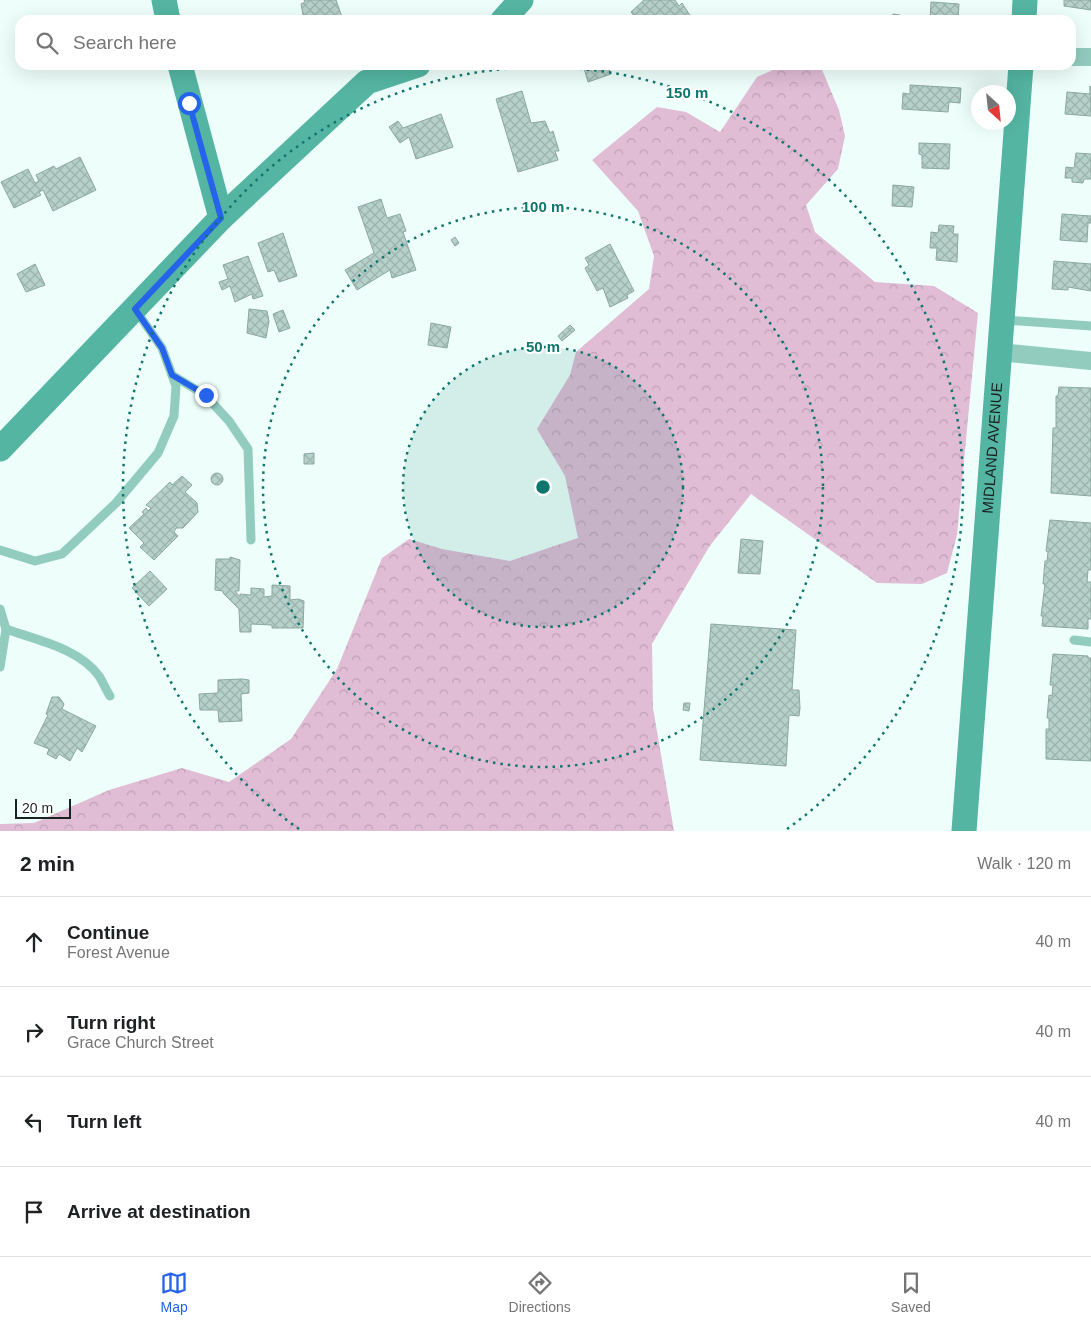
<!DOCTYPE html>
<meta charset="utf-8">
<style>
body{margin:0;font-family:Helvetica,sans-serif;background:#f2f2f2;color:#202124}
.compass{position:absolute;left:971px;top:85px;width:45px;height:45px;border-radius:50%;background:#fff;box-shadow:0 5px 20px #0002;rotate:153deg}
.scale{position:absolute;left:15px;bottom:12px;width:56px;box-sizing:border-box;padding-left:5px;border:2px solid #182220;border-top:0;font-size:14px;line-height:18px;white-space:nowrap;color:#182220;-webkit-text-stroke:4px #fff;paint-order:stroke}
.stop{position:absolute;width:15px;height:15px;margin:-11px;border:4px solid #2563eb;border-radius:50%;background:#fff}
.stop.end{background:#2563eb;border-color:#fff;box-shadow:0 1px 5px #0008}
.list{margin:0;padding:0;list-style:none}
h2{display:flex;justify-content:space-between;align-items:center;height:65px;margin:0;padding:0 20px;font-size:21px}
h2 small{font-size:16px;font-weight:400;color:#757577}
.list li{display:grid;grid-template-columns:32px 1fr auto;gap:15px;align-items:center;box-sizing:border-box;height:90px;padding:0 20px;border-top:1px solid #e0e0e0}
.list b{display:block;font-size:19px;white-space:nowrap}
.list p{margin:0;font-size:16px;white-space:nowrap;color:#757577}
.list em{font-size:16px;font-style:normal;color:#757577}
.icon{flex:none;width:28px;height:28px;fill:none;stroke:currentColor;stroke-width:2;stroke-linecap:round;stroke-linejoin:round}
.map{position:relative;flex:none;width:1091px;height:831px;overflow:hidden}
.search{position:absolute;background:#fff;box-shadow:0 5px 20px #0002;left:15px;right:15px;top:15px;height:55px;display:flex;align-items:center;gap:12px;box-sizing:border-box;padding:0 18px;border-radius:15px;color:#757577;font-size:19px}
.sheet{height:425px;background:#fff}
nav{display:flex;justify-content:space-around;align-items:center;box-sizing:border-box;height:70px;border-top:1px solid #e0e0e0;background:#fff;font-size:14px;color:#757577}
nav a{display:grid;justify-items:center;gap:2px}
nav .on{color:#2563eb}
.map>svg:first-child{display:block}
</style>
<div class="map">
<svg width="1091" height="831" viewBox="0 0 1091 831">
<defs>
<pattern id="forest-crowns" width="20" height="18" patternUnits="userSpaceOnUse" patternTransform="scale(1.25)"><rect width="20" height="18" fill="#e0bcd5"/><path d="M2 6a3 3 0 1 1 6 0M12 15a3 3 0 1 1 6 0" fill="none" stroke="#bfa1b7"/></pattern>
<pattern id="building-cross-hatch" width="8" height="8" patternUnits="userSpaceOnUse" patternTransform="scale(1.25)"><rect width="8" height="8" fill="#b6d1ca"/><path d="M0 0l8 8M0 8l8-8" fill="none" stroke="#9cb3ad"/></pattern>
</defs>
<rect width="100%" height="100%" fill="#eefffb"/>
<!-- forest -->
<polygon fill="url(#forest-crowns)" points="784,65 820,65 839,110 845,136 838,169 806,205 815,232 875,282 934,286 978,313 957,535 947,573 922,584 877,583 751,494 709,547 652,644 653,708 674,831 0,831 0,824 34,823 109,790 182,768 229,782 291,739 337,669 382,558 409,539 442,549 510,561 578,538 565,476 537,429 570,375 576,352 649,289 654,256 638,211 592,160 657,107 686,112 720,132 757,77"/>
<!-- building -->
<g fill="url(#building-cross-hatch)" stroke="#8ca7a0">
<polygon points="304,0 336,0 343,20 304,20 301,4 305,2"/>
<polygon points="644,0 675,0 679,6 682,3 693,20 637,20 631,12"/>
<polygon points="1064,0 1091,0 1091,10 1064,6"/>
<polygon points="931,2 959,4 958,20 930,20"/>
<polygon points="893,14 900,15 899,20 892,20"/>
<polygon points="583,65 607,65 611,74 588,82"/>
<polygon points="929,65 954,65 954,67 929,66"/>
<polygon points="910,85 961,88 960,103 949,102 948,112 902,109 903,93 910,94"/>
<polygon points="1090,86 1091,116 1065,114 1067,92 1090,94"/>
<polygon points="522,91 531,123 545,121 550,133 553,131 559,151 555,151 558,160 518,172 496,99"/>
<polygon points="441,114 453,147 416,159 409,137 400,143 389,127 398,121 403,128"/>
<polygon points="919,143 950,144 949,169 922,168 922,155 919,154"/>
<polygon points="1076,153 1091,154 1091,179 1084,179 1083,183 1072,182 1072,178 1065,178 1066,167 1074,168"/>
<polygon points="80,157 96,190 53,211 43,190 39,192 41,195 14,208 1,182 28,169 35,183 39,181 36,175 54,166 56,169"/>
<polygon points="893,185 914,187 912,207 892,206"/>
<polygon points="381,199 387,218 400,214 406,231 403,232 416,270 392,278 390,270 357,290 345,270 374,253 358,207"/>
<polygon points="1062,214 1091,216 1091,223 1088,223 1087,242 1060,240"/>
<polygon points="939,225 954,226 953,234 958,234 957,262 936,260 937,248 930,248 931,232 938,233"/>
<polygon points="283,233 297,276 279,282 274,270 268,272 258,243"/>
<polygon points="455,237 459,243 455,246 451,240"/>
<polygon points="610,244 634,291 627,295 628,298 610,307 603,288 597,291 585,268 589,265 585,258"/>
<polygon points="248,256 263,296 253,299 252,294 235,302 230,286 222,290 219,282 228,279 223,265"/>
<polygon points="1054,261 1091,264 1091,291 1068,287 1068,290 1052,289"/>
<polygon points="35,264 45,285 26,292 17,274"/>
<polygon points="249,309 267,311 269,321 266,338 247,333"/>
<polygon points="283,310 290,328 279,332 273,314"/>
<polygon points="431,323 451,327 447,348 428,345"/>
<polygon points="570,325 575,330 562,341 558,336"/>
<polygon points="1059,387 1091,388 1091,496 1051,493 1053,428 1056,428 1056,396 1058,396"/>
<polygon points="314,453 314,464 304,464 304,454"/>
<circle cx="217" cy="479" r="6"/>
<polygon points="182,476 192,485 185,492 197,503 198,512 183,528 176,528 174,532 178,536 154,560 140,547 144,543 129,528 144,514 142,512 146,508 148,511 151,508 146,505 170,482 172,485"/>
<polygon points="1050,520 1091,523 1091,570 1088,570 1087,582 1091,582 1091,619 1088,619 1088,629 1042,626 1043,616 1041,616 1045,584 1043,584 1045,561 1047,561 1048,552 1046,551"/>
<polygon points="741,539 763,541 760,574 738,573"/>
<polygon points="230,557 240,560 239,591 235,591 240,597 240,594 251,595 251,588 264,589 264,597 272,596 272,585 290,586 290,600 298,599 304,601 303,628 272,628 272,625 251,624 251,632 240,632 239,609 223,593 223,591 215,590 216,559 230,559"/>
<polygon points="150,571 167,589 149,606 132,588"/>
<polygon points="711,624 796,630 792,690 799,690 800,708 799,716 789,715 786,766 700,760"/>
<polygon points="1053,654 1088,656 1088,658 1091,658 1091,761 1046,759 1046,729 1049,729 1049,718 1047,718 1049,695 1052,696 1053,685 1050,685"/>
<polygon points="242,679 249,680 249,693 241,694 242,721 219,722 218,710 200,710 199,694 218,693 218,680"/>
<polygon points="52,697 59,697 64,704 62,709 96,726 82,752 77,748 70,761 59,754 56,759 47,754 49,749 34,743 48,715 46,714"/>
<polygon points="684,703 690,703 689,711 683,710"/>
</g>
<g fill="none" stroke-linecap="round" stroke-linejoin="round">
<!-- lane -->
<g stroke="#92ccbf" stroke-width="9">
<polyline points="1005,320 1091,326"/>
<polyline points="172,375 205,395 229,421 248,449 251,540"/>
<polyline points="0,550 35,561 62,554 116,503 158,453 174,416 176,386 162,348 135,309"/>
<polyline points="0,609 6,629 0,667"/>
<path d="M6,629C36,640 79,648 99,676C103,682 106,690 110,696"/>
<polyline points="1074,640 1091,642"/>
</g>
<!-- street -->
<g stroke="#92ccbf" stroke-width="18">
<polyline points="1071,57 1091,57"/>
<polyline points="999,352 1091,361"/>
</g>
<!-- secondary -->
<g stroke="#54b5a2" stroke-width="25">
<polyline points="164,0 168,20"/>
<polyline points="503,20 521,0"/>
<polyline points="1024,20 1025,0"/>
<polyline points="180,65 221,218"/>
<polyline points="0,449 221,218 367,82 418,65"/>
<path id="s1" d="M964,831L1021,65"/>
</g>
</g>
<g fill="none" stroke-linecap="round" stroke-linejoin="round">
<!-- route -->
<polyline stroke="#2563eb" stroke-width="6" points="189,103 221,218 135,309 162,348 172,375 206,395"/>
</g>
<!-- distance rings -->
<circle cx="543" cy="487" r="140" fill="#0f766e" fill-opacity=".12"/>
<g fill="none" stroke="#0f766e" stroke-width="2.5" stroke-dasharray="2.5 5">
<circle cx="543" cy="487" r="140"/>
<circle cx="543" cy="487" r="280"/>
<path d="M299 829A420 420 0 1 1 787 829"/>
</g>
<g text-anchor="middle" stroke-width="4" stroke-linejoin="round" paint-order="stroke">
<!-- street labels -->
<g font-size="15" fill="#182220" stroke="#fff">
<text dy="5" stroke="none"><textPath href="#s1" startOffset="384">MIDLAND AVENUE</textPath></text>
</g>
</g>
<circle cx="543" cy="487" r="8" fill="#0f766e" stroke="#fff" stroke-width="2.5"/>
<g font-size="15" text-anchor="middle" font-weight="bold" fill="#0f766e" stroke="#fff" stroke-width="4" stroke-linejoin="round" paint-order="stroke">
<text x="687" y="98">150 m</text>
<text x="543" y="212">100 m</text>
<text x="543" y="352">50 m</text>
</g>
</svg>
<svg class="compass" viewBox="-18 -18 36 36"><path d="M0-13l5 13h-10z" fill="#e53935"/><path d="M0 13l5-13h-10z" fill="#757577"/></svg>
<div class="scale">20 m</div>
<div class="stop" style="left:189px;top:103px"></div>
<div class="stop end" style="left:206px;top:395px"></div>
<div class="search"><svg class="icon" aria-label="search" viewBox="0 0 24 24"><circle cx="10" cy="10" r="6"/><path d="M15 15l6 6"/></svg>Search here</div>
</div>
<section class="sheet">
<h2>2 min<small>Walk · 120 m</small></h2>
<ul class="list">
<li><svg class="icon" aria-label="ahead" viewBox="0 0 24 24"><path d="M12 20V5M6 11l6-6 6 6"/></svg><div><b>Continue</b><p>Forest Avenue</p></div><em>40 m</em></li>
<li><svg class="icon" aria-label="right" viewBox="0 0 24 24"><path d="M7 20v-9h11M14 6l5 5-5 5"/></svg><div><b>Turn right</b><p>Grace Church Street</p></div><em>40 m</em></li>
<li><svg class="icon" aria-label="left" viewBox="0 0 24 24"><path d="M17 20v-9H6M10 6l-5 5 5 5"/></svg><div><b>Turn left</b></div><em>40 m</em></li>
<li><svg class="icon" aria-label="arrive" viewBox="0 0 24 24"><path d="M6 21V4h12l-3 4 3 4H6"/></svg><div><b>Arrive at destination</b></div></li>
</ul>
</section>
<nav>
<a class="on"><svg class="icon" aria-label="map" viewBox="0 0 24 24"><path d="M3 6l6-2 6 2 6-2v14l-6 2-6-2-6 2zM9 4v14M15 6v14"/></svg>Map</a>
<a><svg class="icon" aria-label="directions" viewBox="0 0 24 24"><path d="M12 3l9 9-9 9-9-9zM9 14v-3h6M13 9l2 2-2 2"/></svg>Directions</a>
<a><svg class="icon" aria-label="saved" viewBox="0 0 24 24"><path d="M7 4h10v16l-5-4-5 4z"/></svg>Saved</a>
</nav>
